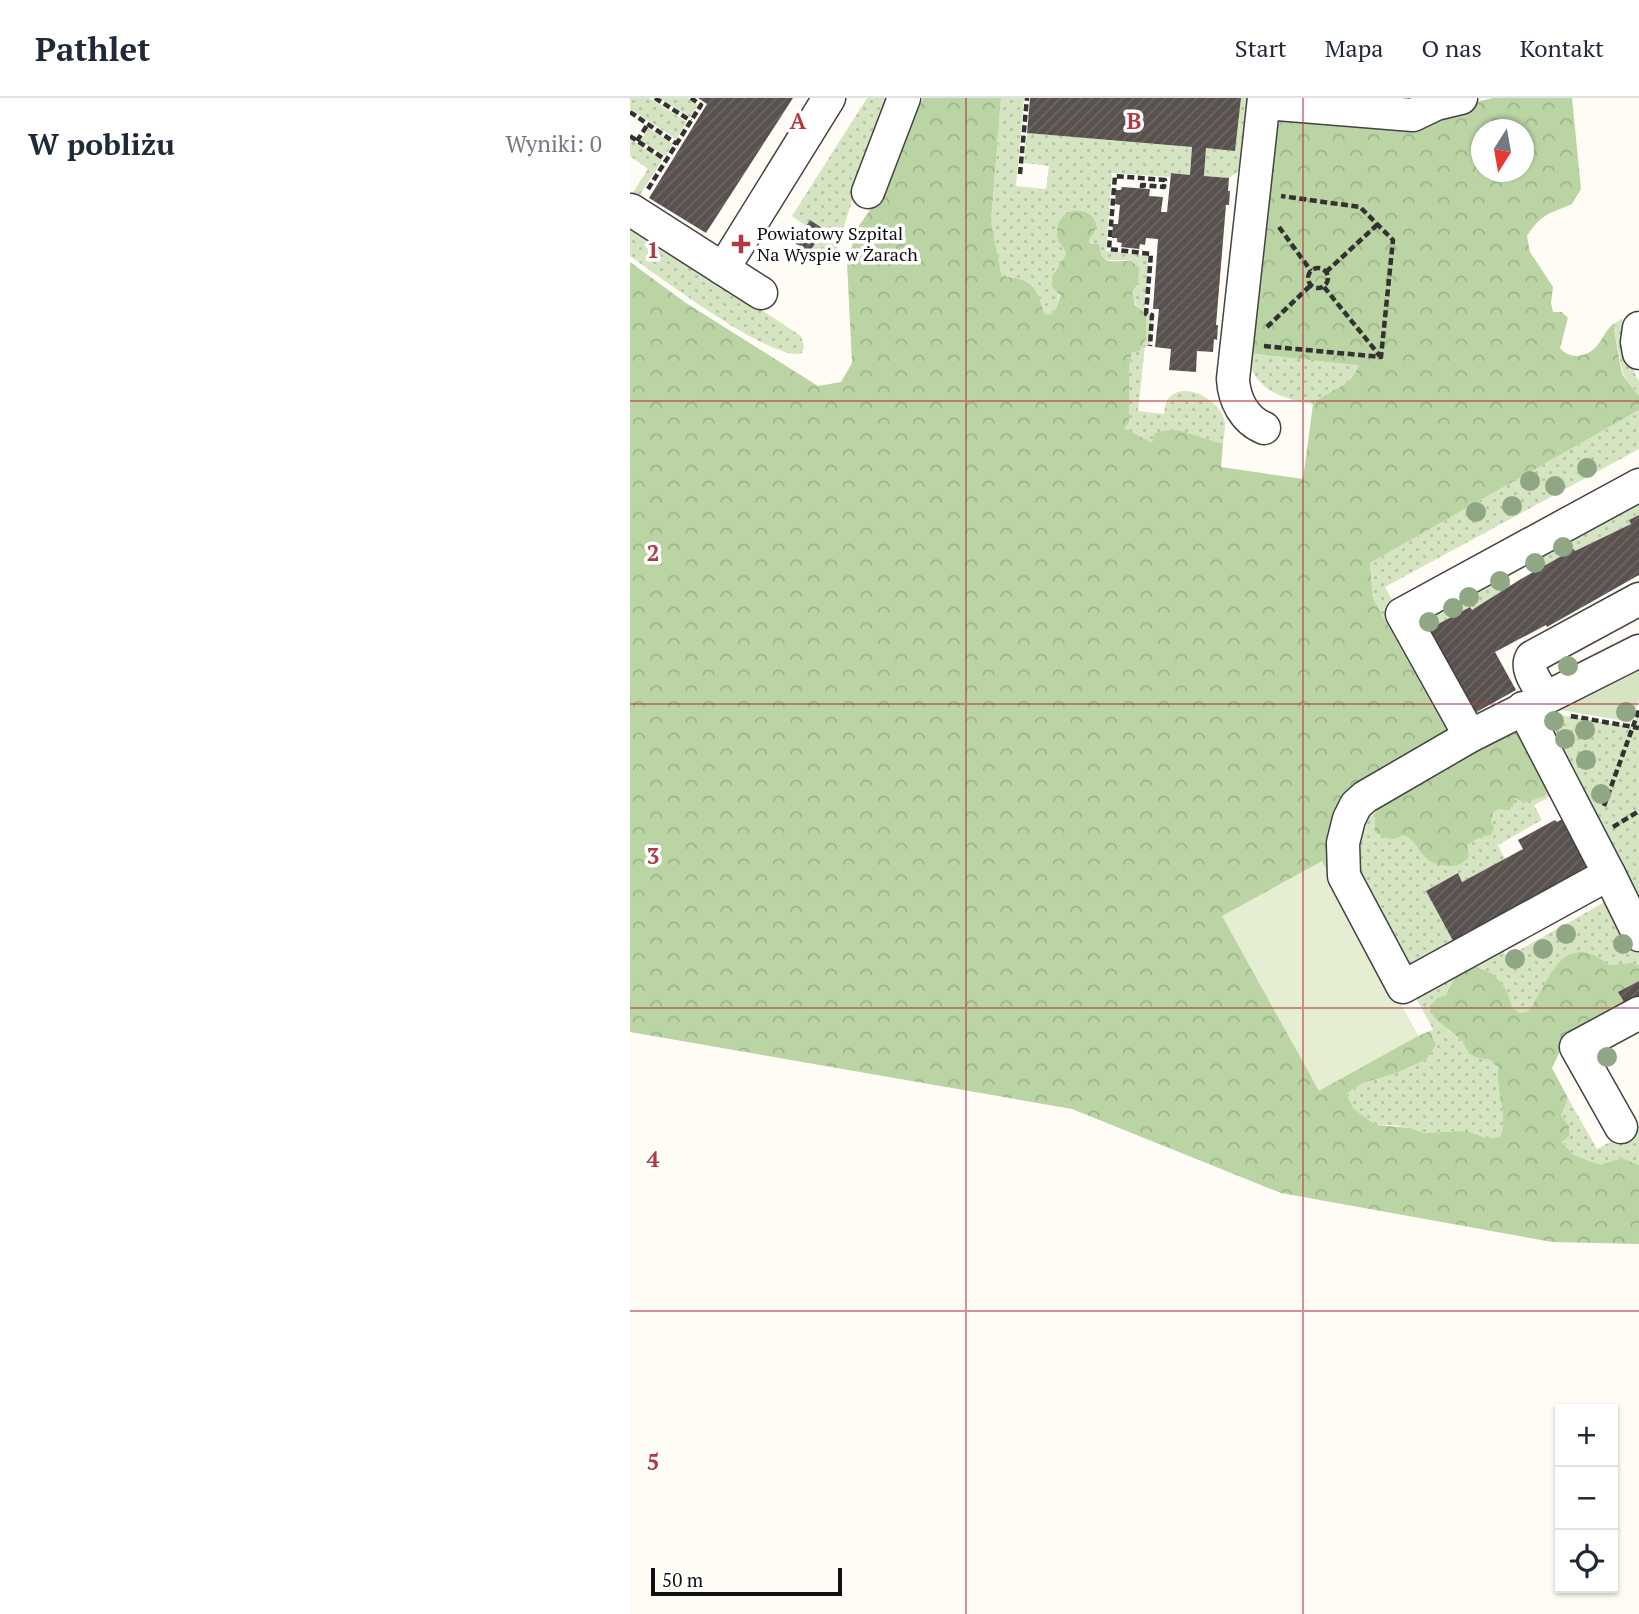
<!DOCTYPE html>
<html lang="pl">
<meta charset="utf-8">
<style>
body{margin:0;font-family:"PT Serif",serif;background:#f6f6f7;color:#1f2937}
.controls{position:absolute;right:21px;bottom:21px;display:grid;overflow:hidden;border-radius:0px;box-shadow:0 2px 5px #0004}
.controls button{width:63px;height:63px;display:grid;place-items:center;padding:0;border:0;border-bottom:2px solid #e0e1e3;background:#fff;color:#1f2937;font:35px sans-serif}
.compass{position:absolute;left:841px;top:21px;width:63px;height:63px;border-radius:50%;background:#fff;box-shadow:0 2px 5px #0004;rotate:191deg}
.scale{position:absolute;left:21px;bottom:18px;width:191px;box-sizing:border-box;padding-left:7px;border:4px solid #101010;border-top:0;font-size:19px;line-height:24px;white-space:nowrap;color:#101010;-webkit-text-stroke:5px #fff;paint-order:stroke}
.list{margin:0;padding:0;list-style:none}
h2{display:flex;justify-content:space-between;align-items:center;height:91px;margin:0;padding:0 28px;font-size:30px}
h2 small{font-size:23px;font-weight:400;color:#747a83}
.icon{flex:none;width:38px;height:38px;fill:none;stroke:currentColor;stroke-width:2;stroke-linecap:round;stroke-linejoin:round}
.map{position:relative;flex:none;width:1009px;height:1516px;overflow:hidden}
header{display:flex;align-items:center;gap:42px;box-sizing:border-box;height:98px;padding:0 35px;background:#fff;border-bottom:2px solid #e0e1e3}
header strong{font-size:33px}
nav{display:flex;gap:38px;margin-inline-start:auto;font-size:24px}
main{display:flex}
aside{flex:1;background:#fff}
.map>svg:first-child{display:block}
</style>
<header>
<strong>Pathlet</strong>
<nav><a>Start</a><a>Mapa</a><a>O nas</a><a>Kontakt</a></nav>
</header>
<main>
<aside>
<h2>W pobliżu<small>Wyniki: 0</small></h2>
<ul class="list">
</ul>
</aside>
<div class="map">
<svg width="1009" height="1516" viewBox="0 0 1009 1516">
<defs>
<pattern id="grass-dots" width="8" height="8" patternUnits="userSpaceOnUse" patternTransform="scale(1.75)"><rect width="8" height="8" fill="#d5e5c2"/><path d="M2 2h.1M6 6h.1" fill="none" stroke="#b6c3a6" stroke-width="1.8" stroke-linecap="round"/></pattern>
<pattern id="forest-crowns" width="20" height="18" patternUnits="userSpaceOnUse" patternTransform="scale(1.75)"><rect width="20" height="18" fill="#bad4a3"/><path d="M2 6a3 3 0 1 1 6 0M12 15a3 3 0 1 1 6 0" fill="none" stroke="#9fb58b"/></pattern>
<pattern id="building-hatch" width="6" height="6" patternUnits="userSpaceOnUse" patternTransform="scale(1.75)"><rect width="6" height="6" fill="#58514e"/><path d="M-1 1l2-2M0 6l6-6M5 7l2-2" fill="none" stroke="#6b6563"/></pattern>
</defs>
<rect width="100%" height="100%" fill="#fefcf5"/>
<!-- grass -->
<g fill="url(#grass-dots)">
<polygon points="0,0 19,0 57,24 46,41 0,11"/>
<polygon points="29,0 57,0 68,7 60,19"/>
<polygon points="237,0 263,0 239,50 205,156 195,164 179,155 194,131 180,122 176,128 162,118"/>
<path d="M371,0H394L386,88L416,91L419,68L394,65L397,35L562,49L560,77L541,75L540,79L482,75L476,153L519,158L514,215C498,204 500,180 497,162H475L459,143L463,135L430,120C428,131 424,142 435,148C439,159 432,166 424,173C427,189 435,206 419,218L415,216C412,211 412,206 409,200C401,182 391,179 372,179L361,125Z"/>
<polygon points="611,0 624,0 614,69 599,80 574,78 576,50 605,52"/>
<polygon points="19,30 43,46 35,58 11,42"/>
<polygon points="0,41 32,62 6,103 0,99 18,71 0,58"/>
<path d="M0,125L171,238L174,249L172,255C145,266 27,177 0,158Z"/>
<path d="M516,216L522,217L520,248H515L508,313L534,316C535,311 535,305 538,301C553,282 586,301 593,318C597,327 594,336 593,345L578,343L558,334L522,346L493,330L499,324V271L502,254L516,241Z"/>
<polygon points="992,221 1005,276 1009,283 1009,298 993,276 983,226"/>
<path d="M618,255L728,266C722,289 699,291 683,306C653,301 621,292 618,255Z"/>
<polygon points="1009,312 1009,351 755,489 838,634 822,642 743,501 740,465"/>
<polygon points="1009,398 1009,417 999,422 1001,426 945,453 944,452 902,475 893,460"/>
<polygon points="873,474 882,489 842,512 839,509 797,532 790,520"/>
<polygon points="1009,612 1009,821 907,613 1002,629"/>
<polygon points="841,642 930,693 904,707 912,722 868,747 875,761 832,784 828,775 796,793 828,852 774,882 718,778 724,723"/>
<path d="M980,801L1009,856V867L1001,865L979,867C934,830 920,882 899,913L890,915L882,911C878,891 868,880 851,870L826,877L816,897L807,900L819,933L832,943L839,956L848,960L860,962L868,971C865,993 879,1018 870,1039L856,1040L837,1033L793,1035L781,1030L763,1027H746L724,1011L716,996L733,985L767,975L797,961L806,947L800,933L803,931L781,891L866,841L877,859Z"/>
<polygon points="938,1000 967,1051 1009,1028 1009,1067 992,1060 970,1067 944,1057 932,1043 931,1018"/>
</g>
<!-- forest -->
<g fill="url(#forest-crowns)" fill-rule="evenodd">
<path d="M293,0H371L361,124L372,179C390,179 402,182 409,200C412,206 412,211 415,216L420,217C426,213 429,205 430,197L423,190L422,178L436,157C436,148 427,146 427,137C426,103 466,110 466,127C466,133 461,138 459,143L461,146H469L471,157L475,162C488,166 499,158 509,170L508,185L502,194L505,207L516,216V241L509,253L502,254L499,271V324L494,330L522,345L525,335C555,326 565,341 593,345L591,369L673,381L683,306C699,291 722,289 728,267L618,255L640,15L815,11L863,0H942L951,91L942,106C919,116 912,115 897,138L900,154L923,189L921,205L923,214H932L938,220L930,250C939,261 954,260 965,250C972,243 975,233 983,226L992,276L1009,298V312L740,465L743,501L822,642L730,696L701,780L692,764L788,938L800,933L806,947L797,961L767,975L733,985L716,996L724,1011L746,1027L781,1030L793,1035L837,1033L856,1040L870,1039C879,1019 865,993 868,970L860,962L848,960L839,956L832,943L804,919L800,909L807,900L816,897L826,877L838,867C862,871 878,886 882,910L890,915L899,913C920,881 933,830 979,867L1001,865L1009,867V883L989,894L999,912L932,949L922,970L938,1000L931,1018L939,1028V1038L932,1044L944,1057L970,1067L992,1060L1009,1067V1146L922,1144L651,1095L442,1011L0,934V164L56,205L188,288L211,284L222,265L217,164L228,129L252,95ZM852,32H894V74H852Z"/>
<path d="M888,631L919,687L915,698L893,705L886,699L883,708L877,712L869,711L863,714L861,723L864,730L861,737L850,739L837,747L839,759C833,765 827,769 819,768C787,767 791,742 773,737C763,744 755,741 745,734V717L756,695Z"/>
</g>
<!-- park -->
<polygon fill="#d5e5c2" points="1009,557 1009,602 1001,624 908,608"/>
<!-- pitch -->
<polygon fill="#e5edd2" points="692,763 788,938 689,993 592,818"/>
<!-- building -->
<g fill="url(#building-hatch)">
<polygon points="68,0 163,0 76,135 19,100 77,6"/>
<polygon points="400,0 611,0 605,53 576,50 574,78 599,80 598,93 600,93 599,107 596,107 586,227 588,227 587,242 584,241 583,254 567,253 566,274 539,272 541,251 525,249 529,211 523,211 528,141 516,140 515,147 510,146 509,151 491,149 492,145 487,144 487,140 482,140 483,126 488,126 490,107 485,106 486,92 491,92 492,89 520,91 519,98 533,99 531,114 537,114 541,75 560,77 562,49 397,35"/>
<polygon points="180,122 194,131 179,155 165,145"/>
<polygon points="1009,417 1009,477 917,529 916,527 865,554 886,592 843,616 797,532 840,509 842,512 891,481 944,451 945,453 1001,426 999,422"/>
<polygon points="938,718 963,766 953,773 955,776 828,852 796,793 828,775 832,784 893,751 888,742 925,722 927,724"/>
<polygon points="1009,883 1009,906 999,912 988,894"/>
</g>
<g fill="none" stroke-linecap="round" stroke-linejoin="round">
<!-- minor casing -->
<g stroke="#434343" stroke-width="35">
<g id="minor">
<polyline points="634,5 783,17 806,6 831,0"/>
<polyline points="238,94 274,0"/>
<polyline points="1,112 131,195"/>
<polyline points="93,171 199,0"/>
<polyline points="1009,230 1007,244 1009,255"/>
<path d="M634,330C614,322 604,301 603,281L634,0"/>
<path d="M915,599C909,588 894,571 902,559L1009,501"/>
<polyline points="893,610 979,776 773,889 714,778 713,745 719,721 726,707 735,699 840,638 1009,553"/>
<polyline points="840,638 772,516 1009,387"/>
<polyline points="979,776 1009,837"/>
<polyline points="991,1029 946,949 1009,915"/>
</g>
</g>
<!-- path -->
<g stroke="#323232" stroke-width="4.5" stroke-dasharray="7 3.5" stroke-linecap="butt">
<polyline points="25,0 61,23"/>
<polyline points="0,14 47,46"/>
<polyline points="0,38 36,62"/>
<polyline points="7,43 18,26"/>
<polyline points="390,76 397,0"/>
<polyline points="512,90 512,87 534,89 535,82 485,78 479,151 521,156 516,216 522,217 520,248"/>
<polyline points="18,91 71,7 61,0"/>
<polyline points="649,129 681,173"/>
<circle cx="688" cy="180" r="10"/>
<polyline points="696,174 748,126"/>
<polyline points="694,189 750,258"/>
<polyline points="637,229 681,187"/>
<polyline points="634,248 751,259 763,142 730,109 651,98"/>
<polyline points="941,618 1009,630"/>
<polyline points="974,708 1009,612"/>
<polyline points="983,729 1009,713"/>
</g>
<!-- minor -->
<use href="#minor" stroke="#fff" stroke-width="32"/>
</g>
<!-- trees -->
<g fill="#8fa784">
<circle cx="957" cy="370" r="10"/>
<circle cx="900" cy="383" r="10"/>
<circle cx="925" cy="388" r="10"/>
<circle cx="882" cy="408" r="10"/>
<circle cx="846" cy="414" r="10"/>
<circle cx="933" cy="449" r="10"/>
<circle cx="905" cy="465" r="10"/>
<circle cx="870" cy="483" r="10"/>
<circle cx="839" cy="499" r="10"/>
<circle cx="823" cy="510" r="10"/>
<circle cx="799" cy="524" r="10"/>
<circle cx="938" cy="568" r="10"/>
<circle cx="996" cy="614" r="10"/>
<circle cx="924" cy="623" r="10"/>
<circle cx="955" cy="632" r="10"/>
<circle cx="935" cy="641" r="10"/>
<circle cx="956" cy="662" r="10"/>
<circle cx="971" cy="696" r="10"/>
<circle cx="936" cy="836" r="10"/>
<circle cx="993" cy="846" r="10"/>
<circle cx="913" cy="851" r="10"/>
<circle cx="885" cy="861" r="10"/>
<circle cx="977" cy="959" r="10"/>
</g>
<!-- grid -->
<path fill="none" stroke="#b03942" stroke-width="2" stroke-opacity="0.55" d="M336,0V1516M673,0V1516M0,303H1009M0,606H1009M0,910H1009M0,1213H1009"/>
<!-- markers -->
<path fill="#b03942" stroke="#fff" stroke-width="2.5" d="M107.5 135.5h7v7h7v7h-7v7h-7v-7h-7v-7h7z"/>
<g text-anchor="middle" stroke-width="7" stroke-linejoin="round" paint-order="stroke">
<!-- poi labels -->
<g font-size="18" fill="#101010" stroke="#fff" text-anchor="start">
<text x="127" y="142">Powiatowy Szpital<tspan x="127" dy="21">Na Wyspie w Żarach</tspan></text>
</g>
</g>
<g font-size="23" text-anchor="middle" font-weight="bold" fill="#b03942" stroke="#fff" stroke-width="7" stroke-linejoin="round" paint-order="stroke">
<text x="168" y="31">A</text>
<text x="504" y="31">B</text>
<text x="23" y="160">1</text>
<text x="23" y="463">2</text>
<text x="23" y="766">3</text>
<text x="23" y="1069">4</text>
<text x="23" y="1372">5</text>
</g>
</svg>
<div class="controls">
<button>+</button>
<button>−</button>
<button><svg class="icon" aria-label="locate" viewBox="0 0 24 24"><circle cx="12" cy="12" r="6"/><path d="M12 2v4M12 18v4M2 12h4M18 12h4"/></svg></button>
</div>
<svg class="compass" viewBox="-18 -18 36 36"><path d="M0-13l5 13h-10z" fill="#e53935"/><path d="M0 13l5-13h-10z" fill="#747a83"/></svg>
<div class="scale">50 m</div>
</div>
</main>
